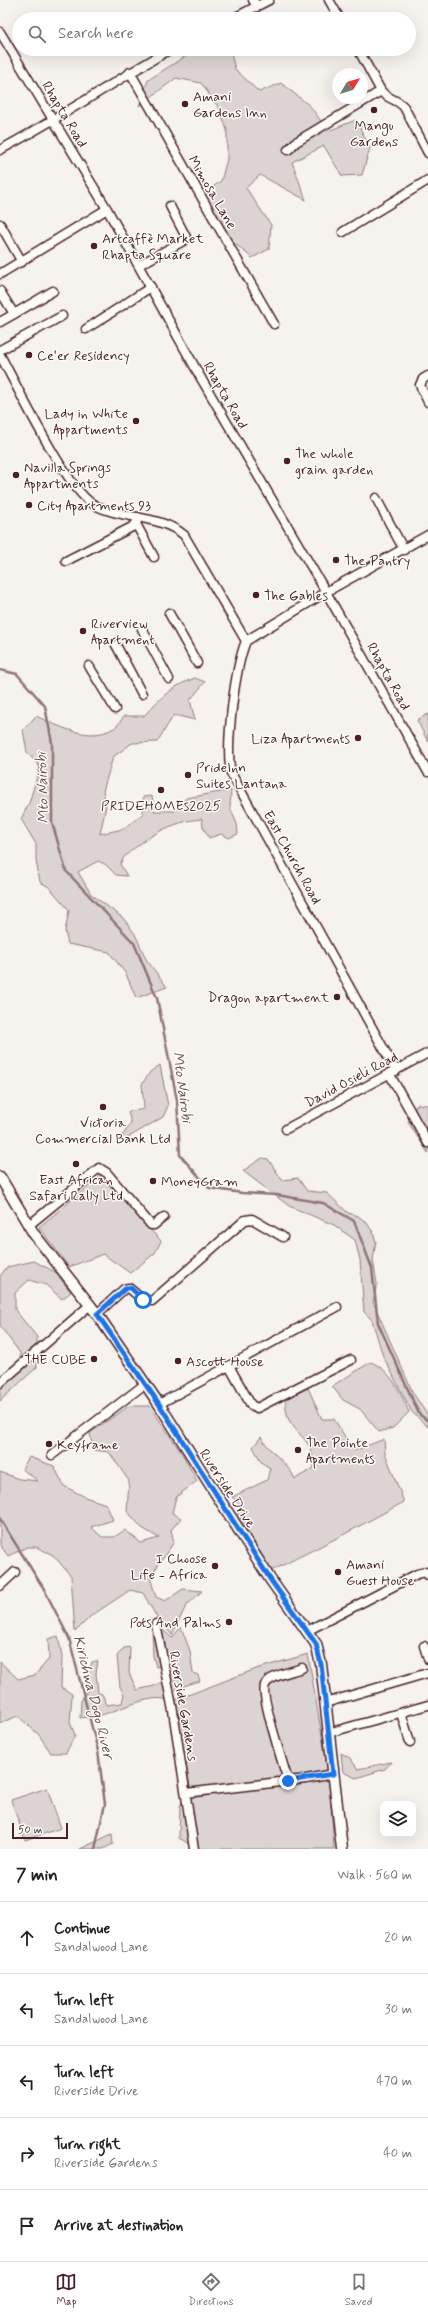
<!DOCTYPE html>
<meta charset="utf-8">
<style>
body{margin:0;font-family:Mynerve,sans-serif;background:#f2f2f2;color:#222}
.controls{position:absolute;right:12px;bottom:12px;display:grid;overflow:hidden;border-radius:8px;box-shadow:0 4px 16px #0002}
.controls button{width:36px;height:36px;display:grid;place-items:center;padding:0;border:0;border-bottom:1px solid #e0e0e0;background:#fff;color:#222;font:20px sans-serif}
.compass{position:absolute;left:332px;top:68px;width:36px;height:36px;border-radius:50%;background:#fff;box-shadow:0 4px 16px #0002;rotate:52deg}
.scale{position:absolute;left:12px;bottom:10px;width:56px;box-sizing:border-box;padding-left:4px;border:2px solid #4a1f2b;border-top:0;font-size:11px;line-height:14px;white-space:nowrap;color:#4a1f2b;-webkit-text-stroke:3px #fdfcf7;paint-order:stroke}
.stop{position:absolute;width:12px;height:12px;margin:-9px;border:3px solid #1a73e8;border-radius:50%;background:#fff}
.stop.end{background:#1a73e8;border-color:#fff;box-shadow:0 1px 4px #0008}
.list{margin:0;padding:0;list-style:none}
h2{display:flex;justify-content:space-between;align-items:center;height:52px;margin:0;padding:0 16px;font-size:17px}
h2 small{font-size:13px;font-weight:400;color:#767676}
.list li{display:grid;grid-template-columns:26px 1fr auto;gap:12px;align-items:center;box-sizing:border-box;height:72px;padding:0 16px;border-top:1px solid #e0e0e0}
.list b{display:block;font-size:15px;white-space:nowrap}
.list p{margin:0;font-size:13px;white-space:nowrap;color:#767676}
.list em{font-size:13px;font-style:normal;color:#767676}
.icon{flex:none;width:22px;height:22px;fill:none;stroke:currentColor;stroke-width:2;stroke-linecap:round;stroke-linejoin:round}
.map{position:relative;flex:none;width:428px;height:1849px;overflow:hidden}
.search{position:absolute;background:#fff;box-shadow:0 4px 16px #0002;left:12px;right:12px;top:12px;height:44px;display:flex;align-items:center;gap:10px;box-sizing:border-box;padding:0 14px;border-radius:22px;color:#767676;font-size:15px}
.sheet{height:412px;background:#fff}
nav{display:flex;justify-content:space-around;align-items:center;box-sizing:border-box;height:56px;border-top:1px solid #e0e0e0;background:#fff;font-size:11px;color:#767676}
nav a{display:grid;justify-items:center;gap:2px}
nav .on{color:#4a1f2b}
.map>svg:first-child{display:block}
</style>
<div class="map">
<svg width="428" height="1849" viewBox="0 0 428 1849">
<rect width="100%" height="100%" fill="#f6f3ef"/>
<filter id="ink" filterUnits="userSpaceOnUse"><feTurbulence type="fractalNoise" baseFrequency=".025" numOctaves="2"/><feDisplacementMap in="SourceGraphic" scale="8" xChannelSelector="R" yChannelSelector="G"/><feConvolveMatrix kernelMatrix="1 2 1 2 8 2 1 2 1" color-interpolation-filters="sRGB"/></filter>
<g filter="url(#ink)">
<!-- green -->
<g fill="#dcd4d2" stroke="#937a7e">
<polygon points="203,49 230,49 235,69 259,92 281,83 310,106 328,131 356,120 370,148 362,175 342,176 324,146 292,162 306,200 260,175 246,188 271,225 269,249 252,258 232,241 199,197 221,181 227,159 227,130 219,108 201,83 176,78 139,106 148,80 186,56"/>
<path d="M195,678L205,682L190,700L195,720L174,715L157,742L132,743L113,757L103,791L106,806L100,834L123,829L143,814V797L152,796L154,811H175L186,798L231,790L230,807L237,824L238,834L229,838L221,834L209,838L203,827L202,819C172,821 146,837 124,857L120,864L127,876L116,875L105,864L98,861L78,872L91,894L123,918L135,934L146,959L167,987L136,998L126,974L109,952L68,944L65,931L69,910L49,887L40,882L36,861V844L21,819L29,803L40,767L27,752L23,730L36,716C58,726 90,743 114,728C118,726 121,720 124,716H144C160,698 172,686 195,678Z"/>
<polygon points="428,714 428,742 417,720"/>
<polygon points="160,1065 168,1106 163,1117 117,1144 131,1123 128,1112 144,1109 142,1084 150,1072"/>
<polygon points="417,1104 427,1105 428,1108 428,1153 408,1122"/>
<polygon points="262,1158 268,1159 282,1180 298,1178 307,1191 327,1193 348,1213 358,1216 366,1222 373,1232 376,1242 373,1259 377,1284 373,1302 413,1393 428,1416 428,1427 412,1412 383,1356 372,1320 364,1312 360,1260 355,1240 334,1225 289,1206 243,1171"/>
<polygon points="101,1176 161,1241 155,1253 130,1273 103,1254 69,1267 39,1227"/>
<polygon points="34,1261 55,1272 71,1292 62,1299 46,1285 29,1280 15,1293 15,1310 37,1337 37,1367 0,1401 0,1389 21,1371 20,1353 0,1326 0,1276 7,1267"/>
<path d="M371,1362C392,1371 400,1392 409,1412L393,1428L379,1432L360,1409L343,1400L332,1386Z"/>
<path d="M308,1388L322,1419H334L354,1451L384,1439L385,1453L404,1502L339,1537L271,1571L236,1511L242,1507L232,1497L267,1480L270,1468L262,1463L253,1447L261,1437C271,1454 289,1464 295,1479L314,1468C313,1440 302,1441 289,1420C286,1415 286,1405 285,1399Z"/>
<polygon points="129,1406 150,1406 184,1457 197,1481 176,1497 172,1513 181,1518 171,1530 174,1542 150,1577 156,1597 165,1601 183,1589 202,1591 186,1606 172,1635 156,1616 143,1593 130,1590 91,1616 75,1632 71,1576 53,1555 36,1547 27,1547 8,1556 0,1545 0,1472 19,1479 38,1481 22,1469 29,1457 54,1466 64,1486 85,1497 106,1504 113,1520 91,1527 102,1537 114,1537 125,1530 141,1543 159,1538 142,1528 127,1511 129,1481 109,1452 93,1450 90,1433"/>
<path d="M181,1627L190,1651L193,1673L198,1675L200,1681L177,1688L167,1700C151,1693 115,1712 98,1716C92,1717 86,1717 80,1718L81,1701L88,1688L89,1672L92,1662L98,1661L96,1673L98,1693L102,1694L107,1705L122,1703L124,1694L120,1687L117,1656L124,1648L130,1647L129,1673L137,1690L154,1686L171,1677L174,1668L170,1665L156,1667L153,1656L152,1628L163,1630L172,1638Z"/>
<polygon points="58,1636 62,1656 61,1687 72,1694 70,1722 75,1735 66,1753 51,1753 39,1735 18,1716 0,1723 0,1662 18,1679 35,1675 49,1659 48,1639"/>
<polygon points="308,1654 329,1777 334,1849 192,1849 189,1844 179,1838 180,1806 190,1787 175,1700 256,1669"/>
<polygon points="341,1753 350,1758 358,1769 391,1762 385,1769 356,1778 343,1772"/>
<polygon points="47,1788 61,1828 25,1840 11,1800"/>
<polygon points="112,1834 113,1844 103,1849 80,1849"/>
</g>
<g fill="none" stroke-linecap="round" stroke-linejoin="round">
<!-- stream -->
<g stroke="#8e7378" stroke-width="2.5">
<polyline points="0,670 17,674 45,706 52,743 52,822 66,871 134,943 157,998 177,1100 180,1155 209,1188 242,1193 277,1195 323,1203 354,1221 372,1268 378,1323 419,1414 428,1421"/>
<polyline points="0,1519 44,1589 69,1638 98,1751 105,1804 95,1849"/>
</g>
<!-- minor casing -->
<g stroke="#4a1f2b" stroke-width="11">
<g id="minor">
<polyline points="253,0 257,7"/>
<polyline points="329,0 340,19"/>
<polyline points="232,19 269,0"/>
<polyline points="0,32 107,209 202,380 326,592 428,772"/>
<polyline points="358,49 381,91"/>
<polyline points="130,72 274,324"/>
<path d="M0,150C58,119 113,82 171,49"/>
<path d="M288,150L296,142L381,91C387,99 397,99 404,107L428,153"/>
<polyline points="0,224 22,262"/>
<polyline points="343,232 428,180"/>
<polyline points="139,265 187,239 170,206"/>
<polyline points="0,274 107,209"/>
<polyline points="0,291 14,314 53,291"/>
<polyline points="0,322 14,314"/>
<polyline points="86,329 151,287"/>
<polyline points="0,350 62,316"/>
<path d="M0,355C17,386 67,490 93,504C121,520 159,514 184,535L246,641"/>
<polyline points="428,376 423,379 420,385 428,402"/>
<polyline points="376,498 404,550"/>
<polyline points="136,524 154,557"/>
<polyline points="66,561 132,527 136,524 138,517"/>
<polyline points="169,613 197,663"/>
<polyline points="142,629 169,679"/>
<polyline points="116,645 142,694"/>
<polyline points="89,666 115,709"/>
<path d="M396,1071L231,773C225,745 235,668 246,641L326,592L428,535"/>
<polyline points="389,1073 428,1143"/>
<polyline points="286,1129 428,1053"/>
<polyline points="28,1226 99,1168 107,1173 151,1225 154,1225 164,1217"/>
<polyline points="97,1314 124,1289 129,1288 143,1300 152,1301 245,1220 252,1219 283,1237"/>
<polyline points="229,1366 251,1405 257,1408 351,1360"/>
<polyline points="0,1383 90,1305"/>
<polyline points="159,1404 337,1307"/>
<polyline points="52,1455 145,1384"/>
<polyline points="0,1586 15,1572"/>
<polyline points="156,1624 173,1711 194,1849"/>
<polyline points="307,1631 417,1574 425,1572 428,1575"/>
<polyline points="424,1646 428,1659"/>
<polyline points="325,1703 428,1673"/>
<polyline points="401,1713 410,1742"/>
<polyline points="328,1733 428,1705"/>
<path d="M288,1781C284,1767 260,1694 265,1685C270,1675 292,1672 302,1668"/>
<polyline points="186,1793 306,1779 333,1774"/>
</g>
</g>
<!-- tertiary casing -->
<g stroke="#4a1f2b" stroke-width="13">
<polyline id="tertiary" points="0,1177 34,1234 97,1314 159,1404 270,1579 316,1644 321,1664 342,1849"/>
</g>
<!-- minor -->
<use href="#minor" stroke="#fdfcf7" stroke-width="8"/>
<!-- tertiary -->
<use href="#tertiary" stroke="#fdfcf7" stroke-width="10"/>
</g>
</g>
<g fill="none" stroke-linecap="round" stroke-linejoin="round" filter="url(#ink)">
<!-- route -->
<polyline stroke="#1a73e8" stroke-width="5" points="143,1300 131,1288 126,1288 97,1314 159,1404 270,1579 316,1644 321,1664 333,1774 288,1781"/>
</g>
<!-- markers -->
<g fill="#4a1f2b" stroke="#fdfcf7" stroke-width="1.5">
<circle cx="185" cy="104" r="4"/>
<circle cx="374" cy="110" r="4"/>
<circle cx="94" cy="246" r="4"/>
<circle cx="29" cy="355" r="4"/>
<circle cx="136" cy="421" r="4"/>
<circle cx="287" cy="461" r="4"/>
<circle cx="16" cy="475" r="4"/>
<circle cx="29" cy="505" r="4"/>
<circle cx="336" cy="560" r="4"/>
<circle cx="256" cy="595" r="4"/>
<circle cx="83" cy="631" r="4"/>
<circle cx="358" cy="738" r="4"/>
<circle cx="188" cy="775" r="4"/>
<circle cx="161" cy="790" r="4"/>
<circle cx="337" cy="997" r="4"/>
<circle cx="103" cy="1107" r="4"/>
<circle cx="76" cy="1164" r="4"/>
<circle cx="153" cy="1181" r="4"/>
<circle cx="94" cy="1359" r="4"/>
<circle cx="178" cy="1361" r="4"/>
<circle cx="49" cy="1444" r="4"/>
<circle cx="298" cy="1450" r="4"/>
<circle cx="215" cy="1566" r="4"/>
<circle cx="338" cy="1572" r="4"/>
<circle cx="229" cy="1622" r="4"/>
</g>
<g text-anchor="middle" stroke-width="3" stroke-linejoin="round" paint-order="stroke">
<!-- poi labels -->
<g font-size="14" fill="#4a1f2b" stroke="#fdfcf7" text-anchor="start">
<text x="193" y="101">Amani<tspan x="193" dy="16">Gardens Inn</tspan></text>
<text x="374" y="130" text-anchor="middle">Mangu<tspan x="374" dy="16">Gardens</tspan></text>
<text x="102" y="243">Artcaffè Market<tspan x="102" dy="16">Rhapta Square</tspan></text>
<text x="37" y="360">Ce'er Residency</text>
<text x="128" y="418" text-anchor="end">Lady in White<tspan x="128" dy="16">Appartments</tspan></text>
<text x="295" y="458">The whole<tspan x="295" dy="16">grain garden</tspan></text>
<text x="24" y="472">Navilla Springs<tspan x="24" dy="16">Appartments</tspan></text>
<text x="37" y="510">City Apartments 93</text>
<text x="344" y="565">The Pantry</text>
<text x="264" y="600">The Gables</text>
<text x="91" y="628">Riverview<tspan x="91" dy="16">Apartment</tspan></text>
<text x="350" y="743" text-anchor="end">Liza Apartments</text>
<text x="196" y="772">PrideInn<tspan x="196" dy="16">Suites Lantana</tspan></text>
<text x="161" y="810" text-anchor="middle">PRIDEHOMEs2025</text>
<text x="329" y="1002" text-anchor="end">Dragon apartment</text>
<text x="103" y="1127" text-anchor="middle">Victoria<tspan x="103" dy="16">Commercial Bank Ltd</tspan></text>
<text x="76" y="1184" text-anchor="middle">East African<tspan x="76" dy="16">Safari Rally Ltd</tspan></text>
<text x="161" y="1186">MoneyGram</text>
<text x="86" y="1364" text-anchor="end">THE CUBE</text>
<text x="186" y="1366">Ascott House</text>
<text x="306" y="1447">The Pointe<tspan x="306" dy="16">Apartments</tspan></text>
<text x="57" y="1449">Keyframe</text>
<text x="207" y="1563" text-anchor="end">I Choose<tspan x="207" dy="16">Life - Africa</tspan></text>
<text x="346" y="1569">Amani<tspan x="346" dy="16">Guest House</tspan></text>
<text x="221" y="1627" text-anchor="end">Pots And Palms</text>
</g>
<!-- street labels -->
<g font-size="14" fill="#4a1f2b" stroke="#fdfcf7">
<text transform="translate(65 114) rotate(59)" y="5">Rhapta Road</text>
<text transform="translate(213 192) rotate(60)" y="5">Mimosa Lane</text>
<text transform="translate(226 395) rotate(60)" y="5">Rhapta Road</text>
<text transform="translate(389 676) rotate(61)" y="5">Rhapta Road</text>
<text transform="translate(293 857) rotate(61)" y="5">East Church Road</text>
<text transform="translate(351 1079) rotate(-28)" y="5">David Osieli Road</text>
<text transform="translate(228 1488) rotate(57)" y="5">Riverside Drive</text>
<text transform="translate(184 1706) rotate(80)" y="5">Riverside Gardens</text>
</g>
<!-- water labels -->
<g font-size="15" font-style="italic" fill="#725058" stroke="#fdfcf7">
<text transform="translate(42 788) rotate(-92)" y="5">Mto Nairobi</text>
<text transform="translate(183 1087) rotate(82)" y="5">Mto Nairobi</text>
<text transform="translate(94 1697) rotate(76)" y="5">Kirichwa Dogo River</text>
</g>
</g>
</svg>
<div class="controls">
<button><svg class="icon" aria-label="layers" viewBox="0 0 24 24"><path d="M12 4l9 5-9 5-9-5zM3 14l9 5 9-5"/></svg></button>
</div>
<svg class="compass" viewBox="-18 -18 36 36"><path d="M0-13l5 13h-10z" fill="#e53935"/><path d="M0 13l5-13h-10z" fill="#767676"/></svg>
<div class="scale">50 m</div>
<div class="stop" style="left:143px;top:1300px"></div>
<div class="stop end" style="left:288px;top:1781px"></div>
<div class="search"><svg class="icon" aria-label="search" viewBox="0 0 24 24"><circle cx="10" cy="10" r="6"/><path d="M15 15l6 6"/></svg>Search here</div>
</div>
<section class="sheet">
<h2>7 min<small>Walk · 560 m</small></h2>
<ul class="list">
<li><svg class="icon" aria-label="ahead" viewBox="0 0 24 24"><path d="M12 20V5M6 11l6-6 6 6"/></svg><div><b>Continue</b><p>Sandalwood Lane</p></div><em>20 m</em></li>
<li><svg class="icon" aria-label="left" viewBox="0 0 24 24"><path d="M17 20v-9H6M10 6l-5 5 5 5"/></svg><div><b>Turn left</b><p>Sandalwood Lane</p></div><em>30 m</em></li>
<li><svg class="icon" aria-label="left" viewBox="0 0 24 24"><path d="M17 20v-9H6M10 6l-5 5 5 5"/></svg><div><b>Turn left</b><p>Riverside Drive</p></div><em>470 m</em></li>
<li><svg class="icon" aria-label="right" viewBox="0 0 24 24"><path d="M7 20v-9h11M14 6l5 5-5 5"/></svg><div><b>Turn right</b><p>Riverside Gardens</p></div><em>40 m</em></li>
<li><svg class="icon" aria-label="arrive" viewBox="0 0 24 24"><path d="M6 21V4h12l-3 4 3 4H6"/></svg><div><b>Arrive at destination</b></div></li>
</ul>
</section>
<nav>
<a class="on"><svg class="icon" aria-label="map" viewBox="0 0 24 24"><path d="M3 6l6-2 6 2 6-2v14l-6 2-6-2-6 2zM9 4v14M15 6v14"/></svg>Map</a>
<a><svg class="icon" aria-label="directions" viewBox="0 0 24 24"><path d="M12 3l9 9-9 9-9-9zM9 14v-3h6M13 9l2 2-2 2"/></svg>Directions</a>
<a><svg class="icon" aria-label="saved" viewBox="0 0 24 24"><path d="M7 4h10v16l-5-4-5 4z"/></svg>Saved</a>
</nav>
